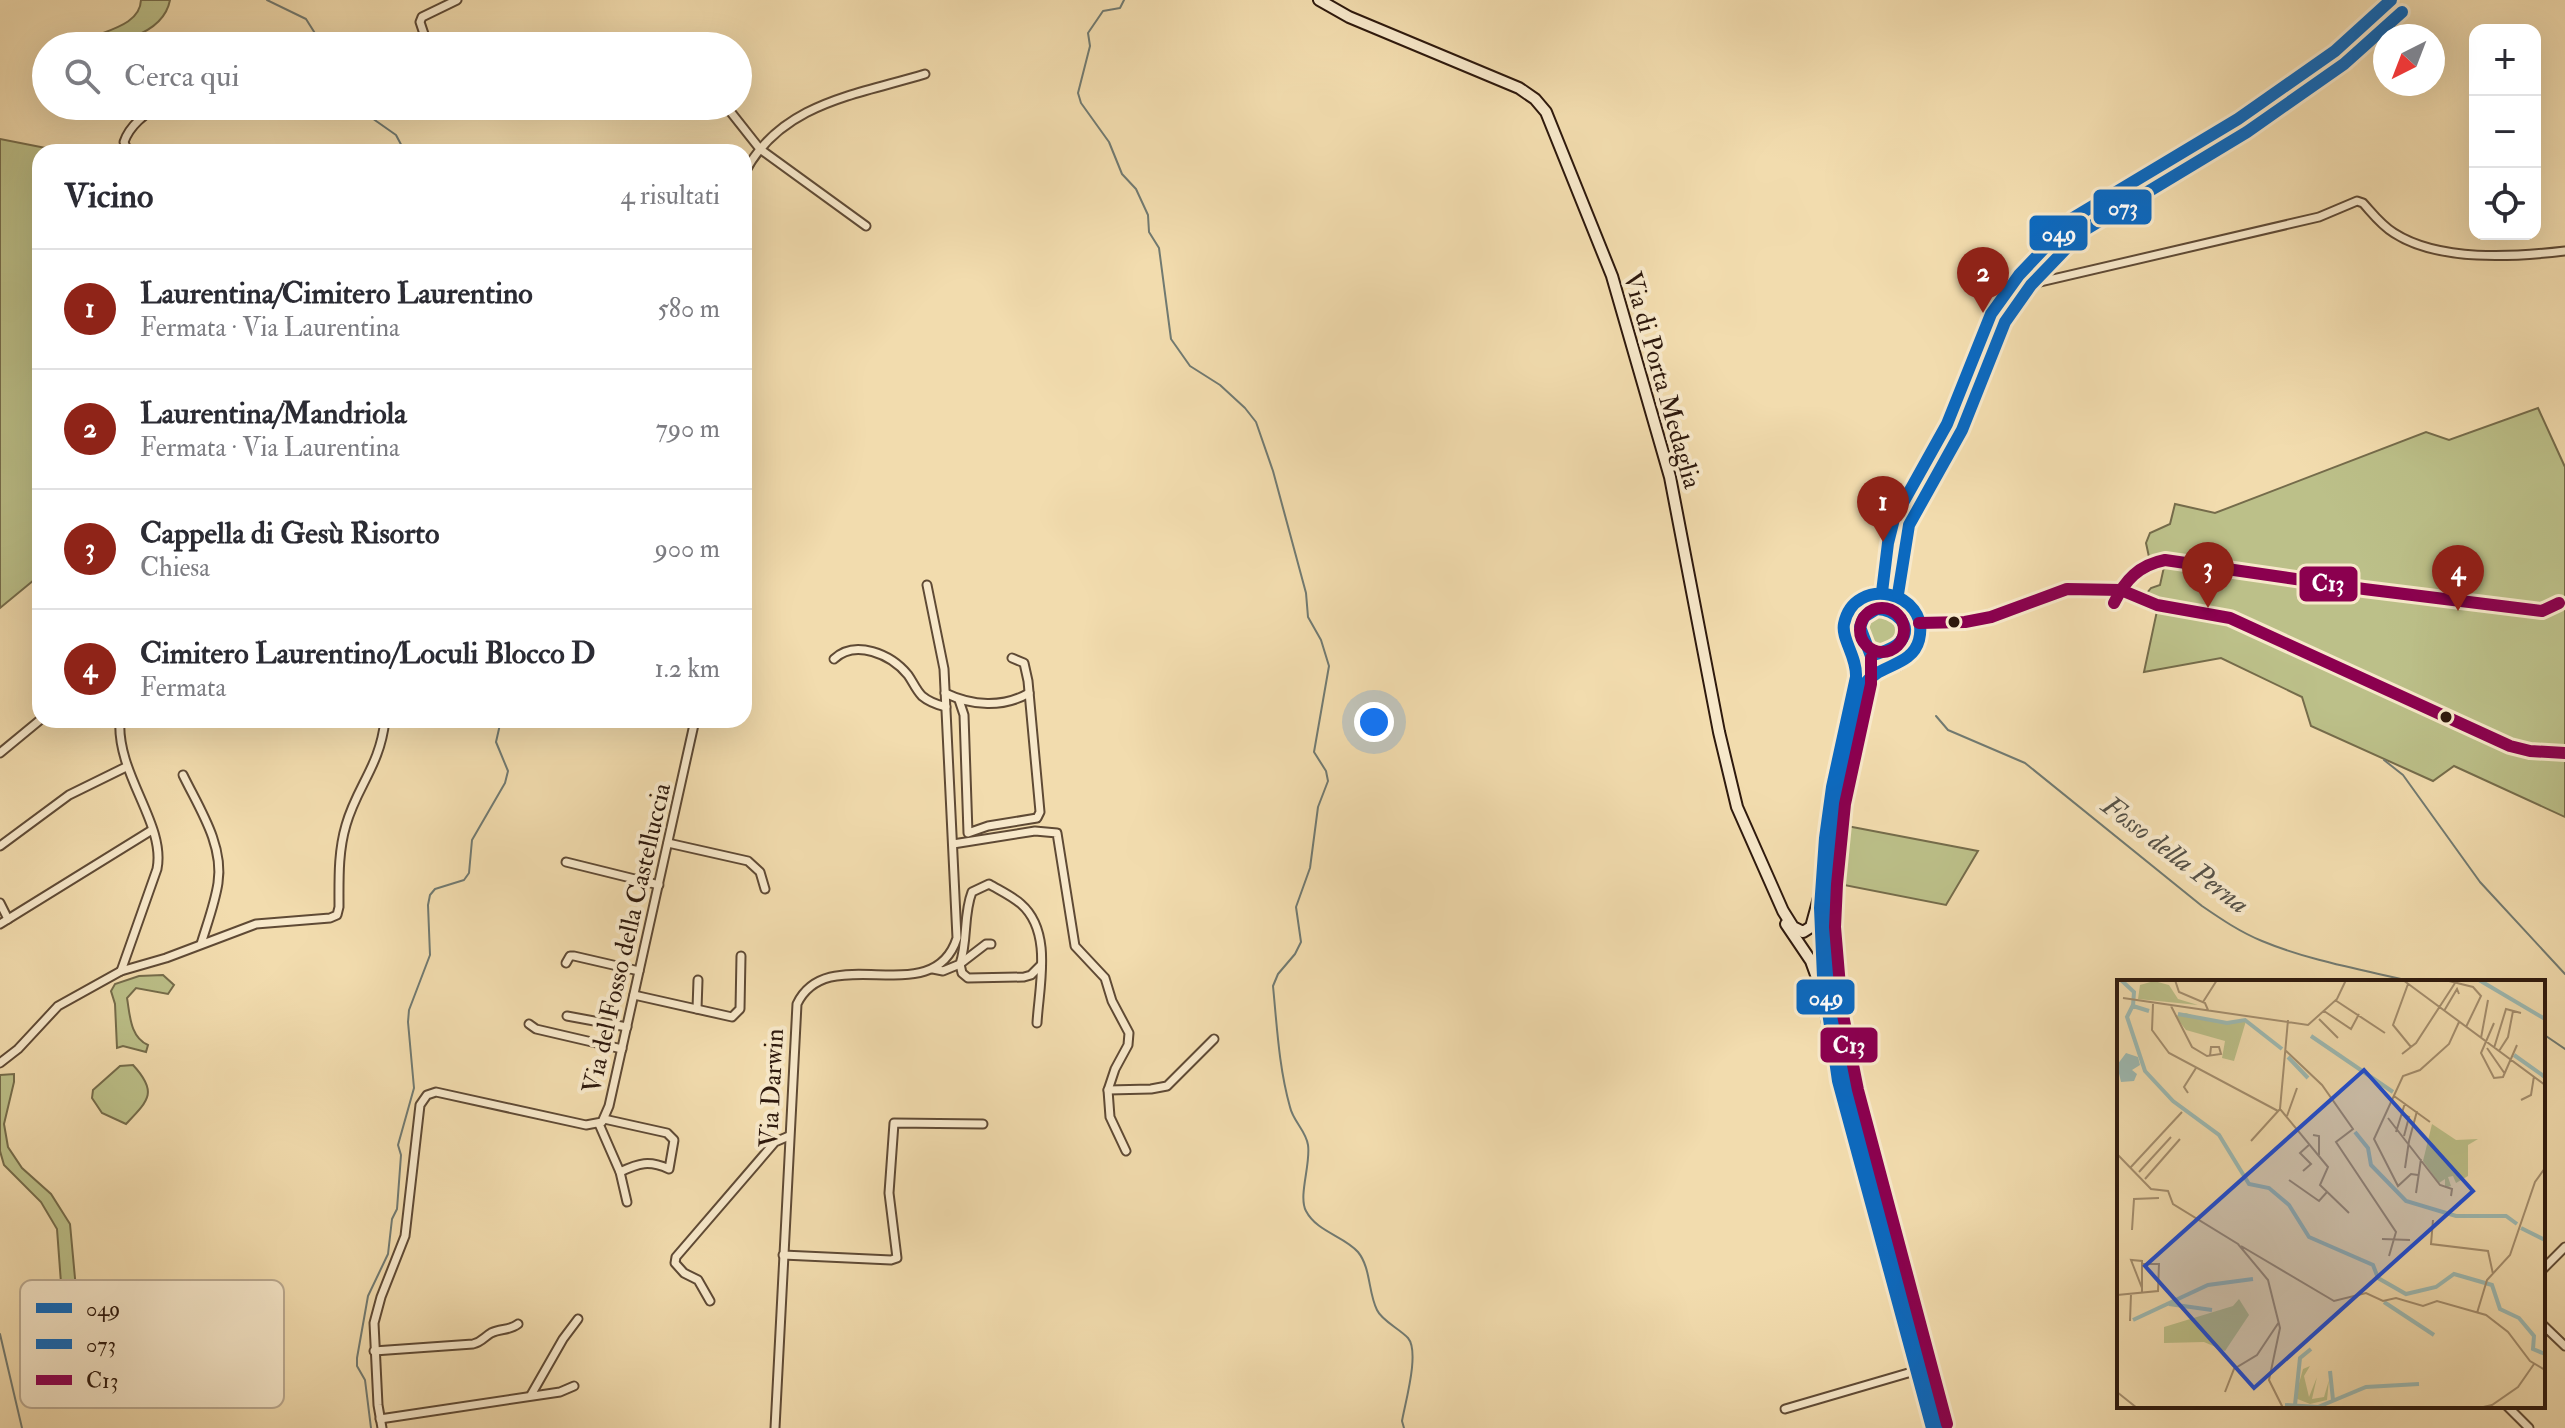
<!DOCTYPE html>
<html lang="it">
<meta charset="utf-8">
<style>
body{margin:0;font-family:"IM FELL Double Pica",serif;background:#f2f2f3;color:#2b2b33}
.controls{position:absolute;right:24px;top:24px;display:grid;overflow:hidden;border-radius:16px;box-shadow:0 8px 32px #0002}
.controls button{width:72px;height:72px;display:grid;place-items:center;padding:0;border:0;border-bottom:2px solid #e1e1e2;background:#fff;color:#2b2b33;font:40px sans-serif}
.compass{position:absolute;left:2373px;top:24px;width:72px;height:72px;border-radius:50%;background:#fff;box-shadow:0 8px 32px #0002;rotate:222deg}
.you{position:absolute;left:1374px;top:722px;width:28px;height:28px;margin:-20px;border:6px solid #fff;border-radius:50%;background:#1a73e8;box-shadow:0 0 0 12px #1a73e833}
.badge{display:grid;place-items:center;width:52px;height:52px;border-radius:50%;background:#8f2418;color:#fff;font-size:26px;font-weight:700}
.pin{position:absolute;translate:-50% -66px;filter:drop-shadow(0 2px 4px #0008)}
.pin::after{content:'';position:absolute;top:42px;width:28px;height:24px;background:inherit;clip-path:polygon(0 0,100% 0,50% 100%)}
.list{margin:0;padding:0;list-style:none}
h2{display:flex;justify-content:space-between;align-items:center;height:104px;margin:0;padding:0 32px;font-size:34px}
h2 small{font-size:26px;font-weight:400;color:#7c7c81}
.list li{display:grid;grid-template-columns:52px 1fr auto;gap:24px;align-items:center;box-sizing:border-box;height:120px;padding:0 32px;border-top:2px solid #e1e1e2}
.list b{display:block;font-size:30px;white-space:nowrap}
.list p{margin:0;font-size:26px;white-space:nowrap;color:#7c7c81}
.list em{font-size:26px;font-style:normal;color:#7c7c81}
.icon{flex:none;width:44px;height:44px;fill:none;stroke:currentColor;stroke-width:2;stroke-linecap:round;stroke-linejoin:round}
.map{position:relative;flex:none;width:2565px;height:1428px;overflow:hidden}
.search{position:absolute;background:#fff;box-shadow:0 8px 32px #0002;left:32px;top:32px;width:720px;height:88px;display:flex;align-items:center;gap:20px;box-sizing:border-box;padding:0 28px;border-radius:44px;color:#7c7c81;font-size:30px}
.panel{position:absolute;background:#fff;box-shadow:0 8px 32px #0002;left:32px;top:144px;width:720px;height:584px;border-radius:24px}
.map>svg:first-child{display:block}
</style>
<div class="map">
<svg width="2565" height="1428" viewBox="0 0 2565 1428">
<rect width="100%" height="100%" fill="#f2dcae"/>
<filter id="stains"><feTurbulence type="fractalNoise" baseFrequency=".0025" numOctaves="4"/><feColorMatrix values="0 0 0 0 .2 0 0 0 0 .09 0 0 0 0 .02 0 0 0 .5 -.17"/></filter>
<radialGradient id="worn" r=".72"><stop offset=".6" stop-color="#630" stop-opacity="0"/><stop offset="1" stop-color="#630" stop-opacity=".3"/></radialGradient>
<!-- green -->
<g fill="#bcc089" stroke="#756c4b" stroke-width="2">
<path d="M141,0H170C163,37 109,46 76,46C95,31 140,29 141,0Z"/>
<polygon points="0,139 66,152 40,152 40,575 0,608"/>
<polygon points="2538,408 2565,467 2565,817 2454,766 2433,781 2311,726 2302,697 2221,658 2144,672 2157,611 2149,605 2147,593 2151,588 2160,585 2164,567 2149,557 2146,543 2150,533 2170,524 2175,504 2215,513 2426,432 2449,440"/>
<circle cx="1882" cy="630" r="33"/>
<polygon points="1847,826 1978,851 1946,905 1839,884"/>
<path d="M163,975L174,985L168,994L136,988L127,998C130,1015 130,1037 148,1045L146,1052L123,1046L117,1048L115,1004L111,991L115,984L139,976Z"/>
<path d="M133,1065C158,1092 149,1100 126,1124L102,1113L92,1098L93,1090L120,1066Z"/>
<polygon points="14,1074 14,1082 4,1124 8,1147 22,1168 51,1194 70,1224 83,1365 77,1374 72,1373 67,1364 57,1229 41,1202 4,1165 0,1151 0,1075"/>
</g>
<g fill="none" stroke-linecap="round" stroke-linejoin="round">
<!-- stream -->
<g stroke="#717a71" stroke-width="2">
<polyline points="267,0 306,19 323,46"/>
<path d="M1124,0L1120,8L1103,11L1088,33L1090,46L1078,93L1081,103L1109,142L1122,174L1136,189L1148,215L1149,232L1159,248L1171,339L1190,366L1220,385L1245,408L1256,422L1273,471L1306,593L1308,617L1321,640L1329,666L1314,752L1326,771L1328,781L1318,807L1310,868L1296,907L1301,942L1295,954L1278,974L1273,986C1277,1027 1279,1068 1290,1107C1293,1121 1306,1131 1308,1145C1311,1164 1298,1196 1306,1211C1317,1232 1344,1236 1358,1252C1371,1268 1368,1292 1377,1310C1382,1321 1400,1329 1408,1338C1420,1352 1405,1403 1402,1421L1404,1428"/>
<polyline points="362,106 369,116 396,135 405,152"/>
<path d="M1936,716L1948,730L2025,763L2202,906C2221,919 2240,932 2262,941C2310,961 2364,970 2414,982"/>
<polyline points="2384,760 2403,775 2480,882 2565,974"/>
<polyline points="2543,1034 2565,1049"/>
<polyline points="0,1334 22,1428"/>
<polyline points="371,1428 365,1380 357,1366 357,1358 368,1296 388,1254 392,1219 397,1209 401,1155 398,1145 414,1088 408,1022 409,1010 430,955 428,905 430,895 435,889 464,880 469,873 472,840 505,783 508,771 496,742 501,720"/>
</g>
<!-- street casing -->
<g stroke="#5f4a35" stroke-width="11">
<g id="street">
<polyline points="428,46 420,22 422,17 457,0"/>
<polyline points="726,106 760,149 866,226"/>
<path d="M128,152L124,142C129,127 145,112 161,106"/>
<path d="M744,174C780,103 856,95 925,74"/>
<path d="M2008,288L2019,287L2319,217L2357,201L2363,203C2373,214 2381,225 2394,233C2439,262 2514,257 2565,251"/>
<path d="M834,659C855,639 891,654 908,675C913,682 916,690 922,696C929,702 938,705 946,707"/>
<path d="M945,693C972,706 1003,708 1029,693"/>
<polyline points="959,700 964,715 968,833 988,826 1037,818 1040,812 1028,681 1024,663 1012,658"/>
<path d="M120,720C116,774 166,824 157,869L121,971"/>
<polyline points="0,753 40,720"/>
<path d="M183,775C199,808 224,845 218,883C215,903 207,924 201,944"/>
<polyline points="668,843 748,861 760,872 765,889"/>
<polyline points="953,844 1035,831 1057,833 1075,946 1105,978 1112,1001 1129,1033 1128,1045 1115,1069 1108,1090 1110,1117 1126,1151"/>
<polyline points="0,846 69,795 126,767"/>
<polyline points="566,862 659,885"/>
<polyline points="0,903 8,919"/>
<polyline points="0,924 152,830"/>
<polyline points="991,944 986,944 960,964 962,973 968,978 1024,977 1031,975 1041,965"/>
<polyline points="566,963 570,956 574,956 639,971"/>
<path d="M933,969L943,971L960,964C968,940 963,915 972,892L989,884C999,890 1012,896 1021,904C1053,932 1039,986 1037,1023"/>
<polyline points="634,995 732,1017 740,1009 741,956"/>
<polyline points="697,1009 698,980"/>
<polyline points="567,1016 627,1027"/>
<polyline points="529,1024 536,1029 622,1049"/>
<path d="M0,1063L18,1049L58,1006L121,971L166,958L256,924L330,918L337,915L339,907C339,879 338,852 346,825C357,786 380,766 385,720"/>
<polyline points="1108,1090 1151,1089 1167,1086 1214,1039"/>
<path d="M604,1119L667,1133L674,1140L669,1169C649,1160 639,1163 620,1172"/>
<polyline points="599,1124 620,1172 627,1202"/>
<polyline points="783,1255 891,1260 897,1258 889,1193 894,1123 983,1124"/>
<polyline points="2543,1269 2565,1247"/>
<polyline points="710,1301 698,1280 684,1273 675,1263 676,1257 775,1142 789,1136"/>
<polyline points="2543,1325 2565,1346"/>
<path d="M374,1351L473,1344C482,1342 484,1337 491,1333C501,1328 509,1331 518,1324"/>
<polyline points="531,1395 563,1339 578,1319"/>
<polyline points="2507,1406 2529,1428"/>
<polyline points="1785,1409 1915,1371"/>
<polyline points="380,1419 560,1392 574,1386"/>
<polyline points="382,1428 378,1405 374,1323 381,1297 405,1236 420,1105 427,1095 436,1092 586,1125 602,1122 609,1106 695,720"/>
<path d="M775,1428L797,1004C828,939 933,1013 957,938L944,669L927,585"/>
</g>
</g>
<!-- secondary casing -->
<g stroke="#2e190d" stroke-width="14">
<g id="secondary">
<polyline points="1319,0 1349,17 1519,88 1535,99 1546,112 1612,276 1670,477 1719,732 1737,807 1783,911 1793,927 1803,932 1811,927 1820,894"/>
<circle cx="1882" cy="630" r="38"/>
<polyline points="1882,592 1888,543 1894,519 1947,424 1991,314 2019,275 2073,218 2238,119 2335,51 2391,0"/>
<path d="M1882,668L1869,676L1864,685C1846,763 1828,845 1829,925C1829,1018 1853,1105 1876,1194C1897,1272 1917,1351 1942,1428"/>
<polyline points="1820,900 1829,802 1855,681 1855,658"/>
<polyline points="1819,916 1826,1012 1835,1065 1932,1428"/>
<polyline points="1786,924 1811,961 1819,983"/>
</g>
</g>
<!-- street -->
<use href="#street" stroke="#f7e8ca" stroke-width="7"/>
<!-- secondary -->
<use href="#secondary" stroke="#f7e8ca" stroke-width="10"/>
<!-- bus-1 casing -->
<g stroke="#f7e8ca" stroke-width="18">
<g id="bus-1">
<polyline points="1882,592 1888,543 1894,519 1947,424 1991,314 2019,275 2073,218 2238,119 2335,51 2391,0"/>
<path d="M1932,1428L1838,1081L1823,977L1820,908L1825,838L1832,787L1856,677C1857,656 1841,639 1844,624C1854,574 1931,591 1919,640C1912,667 1878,664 1864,685C1846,764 1828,844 1829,925C1830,1021 1855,1114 1879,1206C1899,1280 1919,1355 1942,1428"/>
</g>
</g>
<!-- bus-2 casing -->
<g stroke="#f7e8ca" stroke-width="18">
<g id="bus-2">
<polyline points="1898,594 1909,525 1962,430 2005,322 2031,285 2083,231 2247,132 2344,64 2402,12"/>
<path d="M1877,609C1894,610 1915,625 1900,642C1893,650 1880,652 1871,656L1860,627L1864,617Z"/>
</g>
</g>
<!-- bus-3 casing -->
<g stroke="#f7e8ca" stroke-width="18">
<g id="bus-3">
<path d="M2114,603C2125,580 2139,565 2165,560L2364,589L2542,611L2559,603"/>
<circle cx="1882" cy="630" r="22"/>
<polyline points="1919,623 1965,622 1991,617 2067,589 2121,590 2157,605 2230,618 2510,746 2530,751 2565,753"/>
<polyline points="1871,658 1871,684 1845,804 1837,884 1835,927 1842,1010 1858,1090 1947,1424"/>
</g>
</g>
<!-- bus-1 -->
<use href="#bus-1" stroke="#0c69bf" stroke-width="12"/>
<!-- bus-2 -->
<use href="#bus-2" stroke="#0c69bf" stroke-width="12"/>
<!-- bus-3 -->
<use href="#bus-3" stroke="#8b004f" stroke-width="12"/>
</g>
<!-- markers -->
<g fill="#2e190d" stroke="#f7e8ca" stroke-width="3">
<circle cx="1954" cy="622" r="7"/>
<circle cx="2446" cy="717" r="7"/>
</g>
<g text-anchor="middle" stroke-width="8" stroke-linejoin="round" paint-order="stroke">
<!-- street labels -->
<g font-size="26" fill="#2e190d" stroke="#f7e8ca">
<text transform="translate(1663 380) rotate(74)" y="9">Via di Porta Medaglia</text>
<text transform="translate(626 938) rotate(-77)" y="9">Via del Fosso della Castelluccia</text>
<text transform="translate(771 1088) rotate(-87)" y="9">Via Darwin</text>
</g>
<!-- water labels -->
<g font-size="28" font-style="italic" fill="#555147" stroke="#f7e8ca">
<text transform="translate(2176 854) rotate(37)" y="10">Fosso della Perna</text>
</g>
</g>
<!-- overview -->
<g transform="translate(2117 980)">
<rect width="428" height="428" fill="#f2dcae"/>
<path d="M37,1L52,5L61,19L81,25L21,19L23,5ZM69,33L95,42L129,41L117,81L105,78L108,61L69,50L58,36ZM315,144L339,160L361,159L351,165V196L339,203L336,196L331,197L334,206L328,208V199L322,203L306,181ZM122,319L132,335L108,371L87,362L47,363V347L116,326ZM193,386L187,396L192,417L200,397L195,419L207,417L212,400L210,420L193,424L178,418L186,389Z" fill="#bcc089"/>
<path d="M9,73L21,77L23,85L15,90L20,94L17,101L4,102L0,85Z" fill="#9dbab3"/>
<path fill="none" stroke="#9dbab3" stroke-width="4" d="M4,0L17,12L16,26L32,31M362,0L428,39M16,25L10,37L28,91L56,121L102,155L132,204L152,208L172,225L192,257L256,285L261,298L289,314L319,307L337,294L375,305L383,329L402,338L417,356L416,369L428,374M61,34L110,43L128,40L165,69M194,56L276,112M397,75L428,97M171,77L191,98M238,152L251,168L254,185L289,221L339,236H389L400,244M404,248L428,260M267,322L317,355M52,324L95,330M16,340L91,305L136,299M213,391L216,420M168,425L201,427L249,407L302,404M178,425L183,378L194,369"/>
<path fill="none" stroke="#a48e6e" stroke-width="2" d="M58,0L62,12L88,23L91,30M286,0L428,105M328,0L356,7L364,16L349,47M291,4L276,45L294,67M6,18L191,45L220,19L229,0M218,20L268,53M86,22L100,0M36,24L35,50L52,73L161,131M54,26L75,67L90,76L104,74L102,67H94L93,76M207,31L234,49L242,34M327,31L340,9L342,14M202,39L221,58M171,40L163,129L211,187L203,205L232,233M377,43L364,73L377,98L386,97L400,65M364,58L371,20M370,68L388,94M377,68L389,29L404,33M168,70L205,105L236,149L219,162L279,252L272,276M382,71L391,57L396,31M285,74L299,63L340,0M71,113L67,107L79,88M277,116L313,142M404,120L414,115L417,96M285,134L292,137L287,156M170,136L180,108M271,138L323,205L335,209L334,216M279,152L288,123M196,155L202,156V175M134,161L163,129M292,161L300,131M0,174L34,209L51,211L56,224L121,264L151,300L163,348L152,400L166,428M13,188L65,132M288,188L292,161M186,191L194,184L183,173L193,164M22,192L54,157M301,195L294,194L281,206L257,159L286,96L303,90L332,64L342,42M28,199L63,159M172,200L202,221L210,212M299,213L304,179M316,240L314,264L371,271L376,294M15,250L17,219L42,218M265,259L293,260M124,266L217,321L249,313L266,321L279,318L306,326L320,321L369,335L391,352L413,381L428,390M25,313V281L14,280L25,308M0,315L41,311L42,284H25M360,333L370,300L393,275L418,202L428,188M13,341L14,314M0,412L20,428M108,412L117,389L140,375L162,342M362,428L375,425L401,407L417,384"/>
<path fill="#1d4ed8" fill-opacity="0.15" stroke="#1d4ed8" stroke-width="4" d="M247,90L356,211L137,408L28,286Z"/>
<rect width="428" height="428" fill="none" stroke="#2e190d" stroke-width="4"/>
</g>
<!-- legend -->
<rect x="20" y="1280" width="264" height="128" rx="12" fill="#f7e8ca" stroke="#bbaa91" stroke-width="2"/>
<rect x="36" y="1303" width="36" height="10" fill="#0c69bf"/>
<rect x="36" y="1339" width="36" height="10" fill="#0c69bf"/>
<rect x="36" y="1375" width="36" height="10" fill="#8b004f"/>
<g font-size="22" fill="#2e190d">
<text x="86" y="1316">049</text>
<text x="86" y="1352">073</text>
<text x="86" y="1388">C13</text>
</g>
<g stroke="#f7e8ca" stroke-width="3">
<rect x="2092" y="188" width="61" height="38" rx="8" fill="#0c69bf"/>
<rect x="2028" y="214" width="61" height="38" rx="8" fill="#0c69bf"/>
<rect x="2298" y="565" width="61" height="38" rx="8" fill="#8b004f"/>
<rect x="1795" y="978" width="61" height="38" rx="8" fill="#0c69bf"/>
<rect x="1819" y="1026" width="60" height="38" rx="8" fill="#8b004f"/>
</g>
<g font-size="22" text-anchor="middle" font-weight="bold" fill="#fff">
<text x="2123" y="215">073</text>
<text x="2059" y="241">049</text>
<text x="2328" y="591">C13</text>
<text x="1826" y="1005">049</text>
<text x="1849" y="1053">C13</text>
</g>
<rect width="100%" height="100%" filter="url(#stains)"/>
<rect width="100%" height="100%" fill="url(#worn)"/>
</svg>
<div class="controls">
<button>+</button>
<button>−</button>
<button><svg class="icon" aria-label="locate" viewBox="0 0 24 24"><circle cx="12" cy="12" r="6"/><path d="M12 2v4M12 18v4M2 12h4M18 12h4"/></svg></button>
</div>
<svg class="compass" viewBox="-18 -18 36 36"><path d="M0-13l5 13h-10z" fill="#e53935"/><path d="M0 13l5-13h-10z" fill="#7c7c81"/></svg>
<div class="you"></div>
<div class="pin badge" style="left:1883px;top:542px">1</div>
<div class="pin badge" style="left:1983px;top:313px">2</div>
<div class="pin badge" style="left:2208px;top:608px">3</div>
<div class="pin badge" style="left:2458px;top:611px">4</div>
<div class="search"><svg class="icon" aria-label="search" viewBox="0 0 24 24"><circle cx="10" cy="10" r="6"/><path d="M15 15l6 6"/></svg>Cerca qui</div>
<section class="panel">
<h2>Vicino<small>4 risultati</small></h2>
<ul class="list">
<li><span class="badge">1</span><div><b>Laurentina/Cimitero Laurentino</b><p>Fermata · Via Laurentina</p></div><em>580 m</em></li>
<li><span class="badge">2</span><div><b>Laurentina/Mandriola</b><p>Fermata · Via Laurentina</p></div><em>790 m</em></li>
<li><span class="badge">3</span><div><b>Cappella di Gesù Risorto</b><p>Chiesa</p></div><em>900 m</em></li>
<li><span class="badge">4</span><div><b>Cimitero Laurentino/Loculi Blocco D</b><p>Fermata</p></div><em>1.2 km</em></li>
</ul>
</section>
</div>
